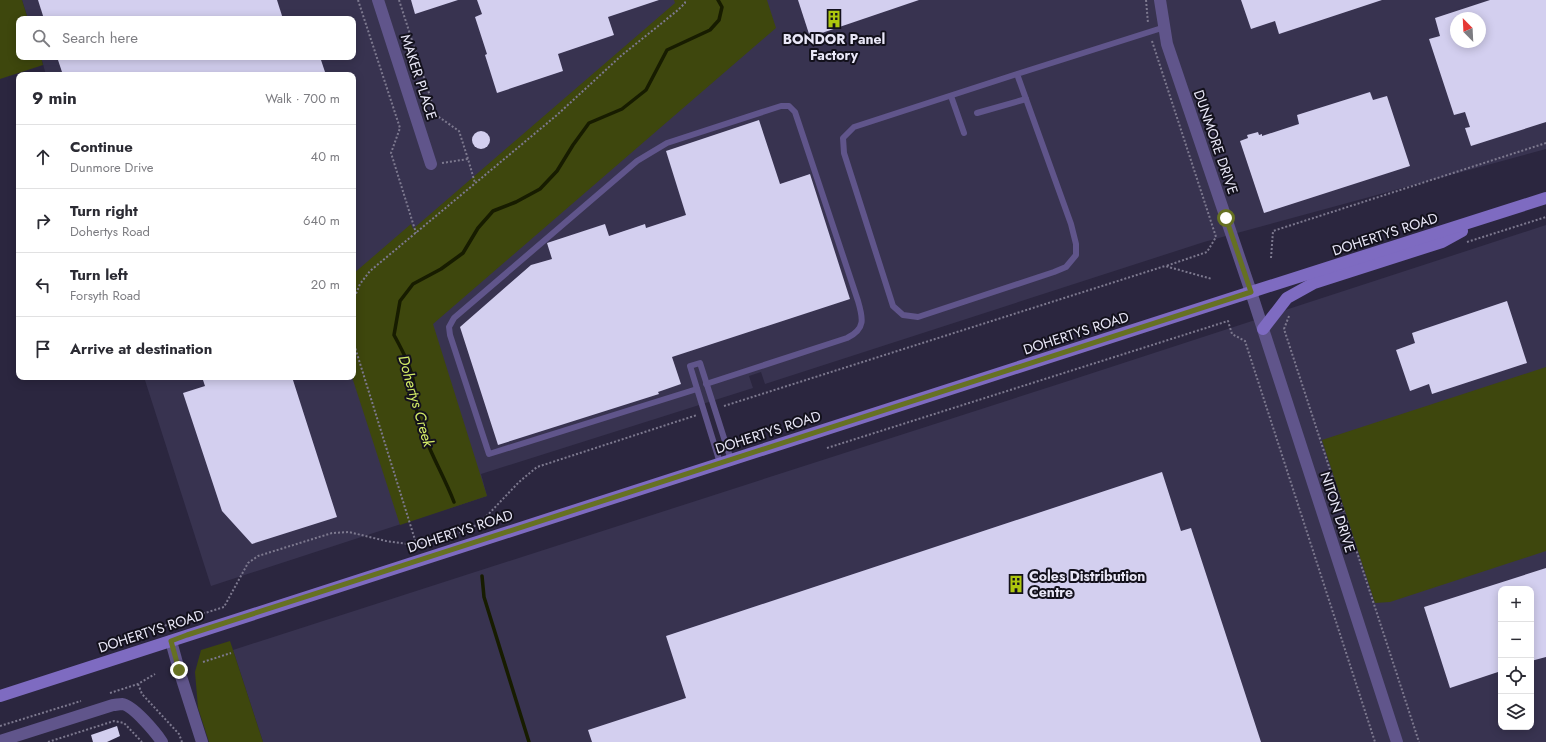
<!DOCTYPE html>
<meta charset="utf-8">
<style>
body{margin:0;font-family:Jost,sans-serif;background:#f2f2f3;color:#2b2b33}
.controls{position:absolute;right:12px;bottom:12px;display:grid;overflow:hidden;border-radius:8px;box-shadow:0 2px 10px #0003}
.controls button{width:36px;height:36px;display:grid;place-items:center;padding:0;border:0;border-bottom:1px solid #e1e1e2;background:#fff;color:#2b2b33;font:20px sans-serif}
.compass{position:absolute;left:1450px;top:12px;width:36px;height:36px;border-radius:50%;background:#fff;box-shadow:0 2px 10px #0003;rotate:336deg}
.stop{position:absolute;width:12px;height:12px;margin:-9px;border:3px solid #667122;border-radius:50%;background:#fff}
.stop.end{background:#667122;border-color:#fff;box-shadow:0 1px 4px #0008}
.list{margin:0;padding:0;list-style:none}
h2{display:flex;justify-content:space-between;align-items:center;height:52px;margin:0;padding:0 16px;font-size:17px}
h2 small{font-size:13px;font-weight:400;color:#7c7c81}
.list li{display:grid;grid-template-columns:26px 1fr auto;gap:12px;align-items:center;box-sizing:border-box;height:64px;padding:0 16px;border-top:1px solid #e1e1e2}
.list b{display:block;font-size:15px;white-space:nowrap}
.list p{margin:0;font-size:13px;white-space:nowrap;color:#7c7c81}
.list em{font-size:13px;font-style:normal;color:#7c7c81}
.icon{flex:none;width:22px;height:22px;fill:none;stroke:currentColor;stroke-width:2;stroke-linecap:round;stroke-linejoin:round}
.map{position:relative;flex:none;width:1546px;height:742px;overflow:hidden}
.search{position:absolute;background:#fff;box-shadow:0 2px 10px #0003;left:16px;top:16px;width:340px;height:44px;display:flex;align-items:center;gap:10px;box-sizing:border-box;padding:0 14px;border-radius:8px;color:#7c7c81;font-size:15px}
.panel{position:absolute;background:#fff;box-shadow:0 2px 10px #0003;left:16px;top:72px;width:340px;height:308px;border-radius:8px}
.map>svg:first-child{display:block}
</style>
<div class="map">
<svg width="1546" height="742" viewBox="0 0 1546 742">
<rect width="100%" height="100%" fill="#2b263f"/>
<!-- built -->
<g fill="#383350" fill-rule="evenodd">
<path d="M22,0H1546V149L1204,242L765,384L761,372L749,376L753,388L481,474L487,496L211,586L144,377H353V75H46L41,57H353V19H28ZM1456,18H1480V42H1456Z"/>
<path d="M1546,225V742H263L233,650L1062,383ZM1501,589H1531V727H1501Z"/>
</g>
<!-- green -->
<g fill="#3e470d">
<polygon points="0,0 22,0 28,19 19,19 19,57 41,57 43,65 0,79"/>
<polygon points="674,0 767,0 776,28 433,324 487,496 400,525 352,377 353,377 353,274 411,224 413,229 675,3"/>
<polygon points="1546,367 1546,551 1390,602 1375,603 1322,440"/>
<polygon points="230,641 233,650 263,742 209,742 198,708 195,672 201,650"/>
</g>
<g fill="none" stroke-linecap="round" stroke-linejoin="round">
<!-- stream -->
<g stroke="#171c00" stroke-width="3.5">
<path d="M454,502C443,473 426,447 418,417C415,406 415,395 414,384C411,366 402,350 394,335L400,301L413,284L441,269L463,253L478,228L493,211L516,202L540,189L557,171L573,145L589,123L622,109L646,90L667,50L710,30L719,20L722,7L718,0"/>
<polyline points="482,576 484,597 529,742"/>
</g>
</g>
<!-- building -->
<g fill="#d3cfef" fill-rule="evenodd">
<polygon points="38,0 277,0 283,19 44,19"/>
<polygon points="411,0 458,0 415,14"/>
<polygon points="477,0 659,0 608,17 614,35 558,54 563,71 497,93 485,55 487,54 475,17 482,14"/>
<polygon points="798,0 919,0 810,37"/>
<polygon points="1241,0 1382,0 1279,34 1275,21 1251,29"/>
<path d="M1490,0H1546V122L1471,146L1465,128L1470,127L1465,112L1454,115L1429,39L1440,36L1435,18ZM1456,18H1480V42H1456Z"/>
<polygon points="57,57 320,57 326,75 63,75"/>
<polygon points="1370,92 1373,100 1387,96 1410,166 1264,213 1240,141 1248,138 1247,135 1258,132 1259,135 1262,134 1262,136 1299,124 1297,115"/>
<polygon points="759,120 780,184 810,174 850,299 672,357 681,384 658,392 659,394 498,445 460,327 531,265 552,259 547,243 605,224 609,236 645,224 646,228 686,215 666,151"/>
<circle cx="481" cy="140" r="9"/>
<polygon points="1507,301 1527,363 1432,394 1429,384 1410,391 1396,350 1415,343 1412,333"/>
<polygon points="202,377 292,377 337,517 252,544 222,511 183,393 205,386"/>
<polygon points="1162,472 1181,531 1191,528 1261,742 592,742 588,730 686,698 666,636"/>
<polygon points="1546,568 1546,657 1531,661 1531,589 1501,589 1501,671 1450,688 1424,607"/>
<polygon points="117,726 120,736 107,742 93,742 91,735"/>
</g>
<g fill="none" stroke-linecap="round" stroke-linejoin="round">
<!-- path -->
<g stroke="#7d798f" stroke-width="2" stroke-dasharray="2 2" stroke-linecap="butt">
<polyline points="358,0 400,128 391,153 416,233"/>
<polyline points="399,0 436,115 459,131 468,159"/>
<polyline points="1146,0 1148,23"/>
<polyline points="1152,41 1216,237 1207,252 1166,266"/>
<polyline points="442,163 468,159 475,183"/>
<polyline points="1467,242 1546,217"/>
<polyline points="1271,258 1273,231 1546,143"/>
<polyline points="353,301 360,284 370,271 557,115 622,55 678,10 685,3 685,0"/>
<polyline points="1289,316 1284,329 1419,742"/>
<polyline points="353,341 416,543"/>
<polyline points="724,406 1165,266 1212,279"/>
<polyline points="827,448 1228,321 1232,334 1245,341 1375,742"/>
<polyline points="138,634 224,607 248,563 258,556 332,533 349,532 386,541 408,544 428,542 458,533 470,529 482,521 519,482 537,467 697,415"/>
<polyline points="203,662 231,653"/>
<polyline points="138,684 142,694 179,734 182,742"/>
<polyline points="110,693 138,684 155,674"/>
<polyline points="0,726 81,701"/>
<polyline points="48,742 114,721 124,723 142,742"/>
</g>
<!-- lane -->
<g stroke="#60558b" stroke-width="6">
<polyline points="1017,74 854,127 843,138 844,153 893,306 903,315 918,317 1054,272 1066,267 1076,255 1076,244 1071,224 1017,74 1165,27"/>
<polyline points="951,96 964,133"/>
<polyline points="977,113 1026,99"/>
<path d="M697,389L489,454L450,335L449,327L454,318L637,161L667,143L781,106H789L795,112L858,301C863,318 866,329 847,338L706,384"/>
<polyline points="720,463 690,366 700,363 731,460"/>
</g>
<!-- street -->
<g stroke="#60558b" stroke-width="12">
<polyline points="378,0 431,164"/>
<polyline points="1160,0 1167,44 1251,292 1397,742"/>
<polyline points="171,641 179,670 202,742"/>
<path d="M0,741L113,705C116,705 119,704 122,704C133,705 156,733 162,742"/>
</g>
<!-- secondary -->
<g stroke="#7e6bc1" stroke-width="12">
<polyline points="1263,329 1287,298 1314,283 1442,242 1462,231"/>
<polyline points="0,696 1251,292 1546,198"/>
</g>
</g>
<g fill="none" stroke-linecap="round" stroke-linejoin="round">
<!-- route -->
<polyline stroke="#667122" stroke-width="5" points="179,670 171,641 187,635 1251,292 1226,218"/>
</g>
<!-- icons -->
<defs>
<g id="building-bare" transform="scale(1.38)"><path d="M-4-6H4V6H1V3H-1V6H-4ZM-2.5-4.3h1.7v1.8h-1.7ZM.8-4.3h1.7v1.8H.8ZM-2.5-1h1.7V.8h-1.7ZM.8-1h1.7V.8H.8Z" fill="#adc60e" stroke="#13111c" stroke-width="2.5" paint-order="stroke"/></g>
</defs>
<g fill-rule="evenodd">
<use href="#building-bare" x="834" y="19"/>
<use href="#building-bare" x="1016" y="584"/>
</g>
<g text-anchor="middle" stroke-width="4" stroke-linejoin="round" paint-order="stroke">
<!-- poi labels -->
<g font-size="14" font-weight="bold" fill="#e9e7f7" stroke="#13111c">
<text x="834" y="44">BONDOR Panel<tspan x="834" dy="16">Factory</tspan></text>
<text x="1029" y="581" text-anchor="start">Coles Distribution<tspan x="1029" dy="16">Centre</tspan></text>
</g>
<!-- street labels -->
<g font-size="14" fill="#e9e7f7" stroke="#13111c">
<text transform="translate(419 77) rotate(72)" y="5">MAKER PLACE</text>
<text transform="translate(1216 142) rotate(71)" y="5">DUNMORE DRIVE</text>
<text transform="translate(1385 234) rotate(-18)" y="5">DOHERTYS ROAD</text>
<text transform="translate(1076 333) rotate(-18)" y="5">DOHERTYS ROAD</text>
<text transform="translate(768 432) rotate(-18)" y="5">DOHERTYS ROAD</text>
<text transform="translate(1338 512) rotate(72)" y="5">NITON DRIVE</text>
<text transform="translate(460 531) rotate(-18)" y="5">DOHERTYS ROAD</text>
<text transform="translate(151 631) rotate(-18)" y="5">DOHERTYS ROAD</text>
</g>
<!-- water labels -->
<g font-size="15" font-style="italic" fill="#d2ea66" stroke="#13111c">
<text transform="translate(416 401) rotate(74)" y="5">Dohertys Creek</text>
</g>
</g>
</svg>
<div class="controls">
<button>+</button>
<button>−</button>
<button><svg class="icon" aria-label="locate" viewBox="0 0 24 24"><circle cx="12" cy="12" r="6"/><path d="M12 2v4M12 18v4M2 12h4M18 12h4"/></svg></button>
<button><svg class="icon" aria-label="layers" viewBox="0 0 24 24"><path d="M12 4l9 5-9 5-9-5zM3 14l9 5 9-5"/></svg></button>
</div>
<svg class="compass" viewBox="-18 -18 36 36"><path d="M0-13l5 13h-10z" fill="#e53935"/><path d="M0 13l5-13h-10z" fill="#7c7c81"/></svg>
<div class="stop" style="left:1226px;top:218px"></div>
<div class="stop end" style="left:179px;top:670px"></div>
<div class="search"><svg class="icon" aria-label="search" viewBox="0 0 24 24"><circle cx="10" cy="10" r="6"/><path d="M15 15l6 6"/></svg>Search here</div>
<section class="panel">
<h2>9 min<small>Walk · 700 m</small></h2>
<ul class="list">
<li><svg class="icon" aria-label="ahead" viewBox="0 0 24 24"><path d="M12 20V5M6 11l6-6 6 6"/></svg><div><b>Continue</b><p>Dunmore Drive</p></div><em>40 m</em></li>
<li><svg class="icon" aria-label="right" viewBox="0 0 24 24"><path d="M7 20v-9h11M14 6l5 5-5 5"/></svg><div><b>Turn right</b><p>Dohertys Road</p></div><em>640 m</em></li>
<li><svg class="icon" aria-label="left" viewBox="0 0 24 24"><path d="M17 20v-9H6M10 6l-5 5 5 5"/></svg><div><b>Turn left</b><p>Forsyth Road</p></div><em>20 m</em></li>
<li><svg class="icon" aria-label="arrive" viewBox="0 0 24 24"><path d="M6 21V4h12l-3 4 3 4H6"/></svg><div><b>Arrive at destination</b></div></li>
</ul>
</section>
</div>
